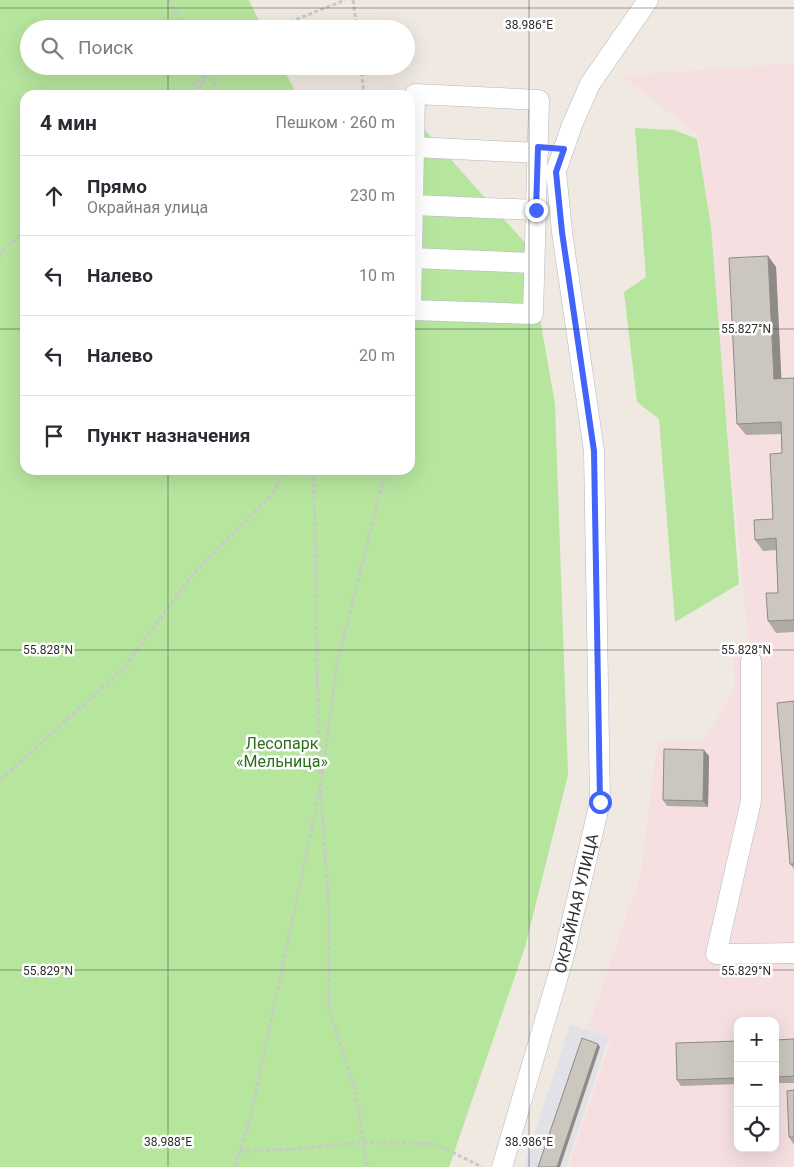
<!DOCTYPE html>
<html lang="ru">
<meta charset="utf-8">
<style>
body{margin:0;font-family:Roboto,sans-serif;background:#f7f7f7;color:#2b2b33}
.controls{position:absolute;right:15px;bottom:15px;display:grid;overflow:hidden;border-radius:10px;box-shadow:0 5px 20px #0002}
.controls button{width:45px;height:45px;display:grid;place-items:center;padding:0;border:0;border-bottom:1px solid #e1e1e2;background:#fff;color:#2b2b33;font:25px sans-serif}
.stop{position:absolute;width:15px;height:15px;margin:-11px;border:4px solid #4264fb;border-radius:50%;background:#fff}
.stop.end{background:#4264fb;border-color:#fff;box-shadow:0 1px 5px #0008}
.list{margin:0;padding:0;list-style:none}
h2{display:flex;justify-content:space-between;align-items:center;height:65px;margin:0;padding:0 20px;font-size:21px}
h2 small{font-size:16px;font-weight:400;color:#7c7c81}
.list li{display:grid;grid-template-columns:32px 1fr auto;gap:15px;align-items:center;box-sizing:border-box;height:80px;padding:0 20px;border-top:1px solid #e1e1e2}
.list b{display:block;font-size:19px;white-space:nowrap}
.list p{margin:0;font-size:16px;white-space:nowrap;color:#7c7c81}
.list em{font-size:16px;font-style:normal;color:#7c7c81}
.icon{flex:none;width:28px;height:28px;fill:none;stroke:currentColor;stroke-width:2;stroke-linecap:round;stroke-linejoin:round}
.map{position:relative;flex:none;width:794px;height:1167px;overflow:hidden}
.search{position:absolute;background:#fff;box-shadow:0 5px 20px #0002;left:20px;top:20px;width:395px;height:55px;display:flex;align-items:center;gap:12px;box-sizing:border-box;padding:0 18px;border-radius:28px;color:#7c7c81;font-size:19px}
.panel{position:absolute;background:#fff;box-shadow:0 5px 20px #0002;left:20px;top:90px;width:395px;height:385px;border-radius:15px}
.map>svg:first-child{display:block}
</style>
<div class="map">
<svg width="794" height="1167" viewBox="0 0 794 1167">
<rect width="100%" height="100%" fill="#efe9e1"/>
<!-- industrial -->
<polygon fill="#e3e1e8" points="570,1024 609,1037 566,1167 524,1167"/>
<!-- medical -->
<path fill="#f5dfe0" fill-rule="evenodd" d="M794,63V1167H568L611,1038L588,1028L640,877L658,742L704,741L735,687L733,654L749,645L699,135L622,76ZM738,1021H775V1148H738Z"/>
<!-- green -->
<g fill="#b6e59e">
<polygon points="0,0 249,0 263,29 29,29 29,66 282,66 297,95 25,95 25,470 410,470 410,126 423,128 527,245 555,404 568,775 525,947 449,1167 0,1167"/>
<polygon points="635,128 674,130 697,139 711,227 739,584 675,622 659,419 637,402 624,292 646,277"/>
</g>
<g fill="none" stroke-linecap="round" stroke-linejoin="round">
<!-- minor casing -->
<g stroke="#b4b7c1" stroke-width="21">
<g id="minor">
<polygon points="415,94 539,100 533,314 411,310"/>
<polyline points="414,147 538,153"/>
<polyline points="413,205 536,210"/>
<polyline points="412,258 534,263"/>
<polyline points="751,661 751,801 716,954 794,953"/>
<path id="s1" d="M502,1167L563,959L600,802L594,451L562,232L556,171L572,125L590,84L648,0"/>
</g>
</g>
<!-- path -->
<g stroke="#c9c9c9" stroke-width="3" stroke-dasharray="4 2.5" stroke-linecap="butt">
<polyline points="169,0 184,29"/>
<polyline points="353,0 357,29"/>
<polyline points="272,29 345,0"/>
<polyline points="204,66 220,95"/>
<polyline points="361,66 364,95"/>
<polyline points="183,95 215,66"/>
<polyline points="196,95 206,76"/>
<polyline points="0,257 3,249 25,233"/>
<path d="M313,470C317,571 316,673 320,774"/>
<polyline points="0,780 122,670 194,573 274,492 284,470"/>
<polyline points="321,790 329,913 329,1008 356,1094 367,1167"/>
<polyline points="240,1151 294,1149 363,1142 436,1144 482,1167"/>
<polyline points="235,1167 250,1119 321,785 337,663 386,470"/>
</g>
<!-- minor -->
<use href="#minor" stroke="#fff" stroke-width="20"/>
</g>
<!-- wall -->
<g fill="#afaba4">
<polygon points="768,256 776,267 781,378 794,378 794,632 776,633 768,621 778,593 776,550 763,551 755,540 773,519 782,453 781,434 746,435 737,424"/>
<polygon points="794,701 794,869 790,864"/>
<polygon points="709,756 708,807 667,806 663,800"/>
<polygon points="794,1039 794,1083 775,1083 775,1040"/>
<polygon points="738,1041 738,1084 681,1086 677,1080"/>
<polygon points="794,1090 794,1145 789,1137"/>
</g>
<!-- shaded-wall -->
<g fill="#8e8b86">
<polygon points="768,256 776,267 782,390 774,379"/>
<polygon points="704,750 709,756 708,807 703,801"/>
<polygon points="598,1044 600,1047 560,1167 557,1167"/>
</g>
<!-- building -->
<g fill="#cbc7bf" stroke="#8e8b86">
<polygon points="768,256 774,379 794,378 794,620 768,621 766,593 778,593 776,538 755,540 754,520 773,519 770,454 782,453 781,422 737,424 729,258"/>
<polygon points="794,701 794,864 790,864 777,703"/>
<polygon points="664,749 704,750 703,801 663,800"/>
<polygon points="582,1038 598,1044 557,1167 538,1167"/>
<polygon points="794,1039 794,1076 775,1077 775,1040"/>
<polygon points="738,1041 738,1078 677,1080 676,1043"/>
<polygon points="794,1090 794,1137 789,1137 787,1091"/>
</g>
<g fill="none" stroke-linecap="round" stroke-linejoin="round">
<!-- route -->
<polyline stroke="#4264fb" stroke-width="6" points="536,210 538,147 564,149 556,172 562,232 594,451 600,802"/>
</g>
<!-- ticks -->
<path fill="none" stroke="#2e2e2e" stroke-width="1" stroke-opacity="0.45" d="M168,0V29M529,0V1167M0,8H794M168,66V95M0,329H25M410,329H794M168,470V1167M0,650H794M0,970H794"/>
<g text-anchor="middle" stroke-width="5" stroke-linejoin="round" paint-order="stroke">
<!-- park labels -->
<g font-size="16" fill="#2c6e1b" stroke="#fff">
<text x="282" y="749">Лесопарк<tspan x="282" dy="18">«Мельница»</tspan></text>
</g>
<!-- street labels -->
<g font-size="16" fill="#2e2e2e" stroke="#fff">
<text dy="6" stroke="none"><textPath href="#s1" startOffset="274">ОКРАЙНАЯ УЛИЦА</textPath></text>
</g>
</g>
<g font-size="12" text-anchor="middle" fill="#2e2e2e" stroke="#fff" stroke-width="5" stroke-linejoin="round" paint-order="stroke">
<text x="529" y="29">38.986°E</text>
<text x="746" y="333">55.827°N</text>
<text x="746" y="654">55.828°N</text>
<text x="48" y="654">55.828°N</text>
<text x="48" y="975">55.829°N</text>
<text x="746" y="975">55.829°N</text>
<text x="168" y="1146">38.988°E</text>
<text x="529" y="1146">38.986°E</text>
</g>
</svg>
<div class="controls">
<button>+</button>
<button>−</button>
<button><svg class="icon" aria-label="locate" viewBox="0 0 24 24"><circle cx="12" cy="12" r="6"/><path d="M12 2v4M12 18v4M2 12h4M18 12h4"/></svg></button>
</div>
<div class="stop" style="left:600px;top:802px"></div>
<div class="stop end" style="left:536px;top:210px"></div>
<div class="search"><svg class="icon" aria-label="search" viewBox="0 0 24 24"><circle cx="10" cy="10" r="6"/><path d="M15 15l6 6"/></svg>Поиск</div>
<section class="panel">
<h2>4 мин<small>Пешком · 260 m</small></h2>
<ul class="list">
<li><svg class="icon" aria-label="ahead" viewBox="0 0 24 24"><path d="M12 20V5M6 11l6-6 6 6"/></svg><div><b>Прямо</b><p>Окрайная улица</p></div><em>230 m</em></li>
<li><svg class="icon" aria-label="left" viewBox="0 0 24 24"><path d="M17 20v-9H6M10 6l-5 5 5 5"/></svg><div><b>Налево</b></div><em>10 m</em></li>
<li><svg class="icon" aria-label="left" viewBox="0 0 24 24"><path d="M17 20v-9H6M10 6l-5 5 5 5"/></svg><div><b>Налево</b></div><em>20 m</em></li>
<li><svg class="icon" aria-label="arrive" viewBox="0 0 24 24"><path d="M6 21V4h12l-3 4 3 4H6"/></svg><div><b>Пункт назначения</b></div></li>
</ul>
</section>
</div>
